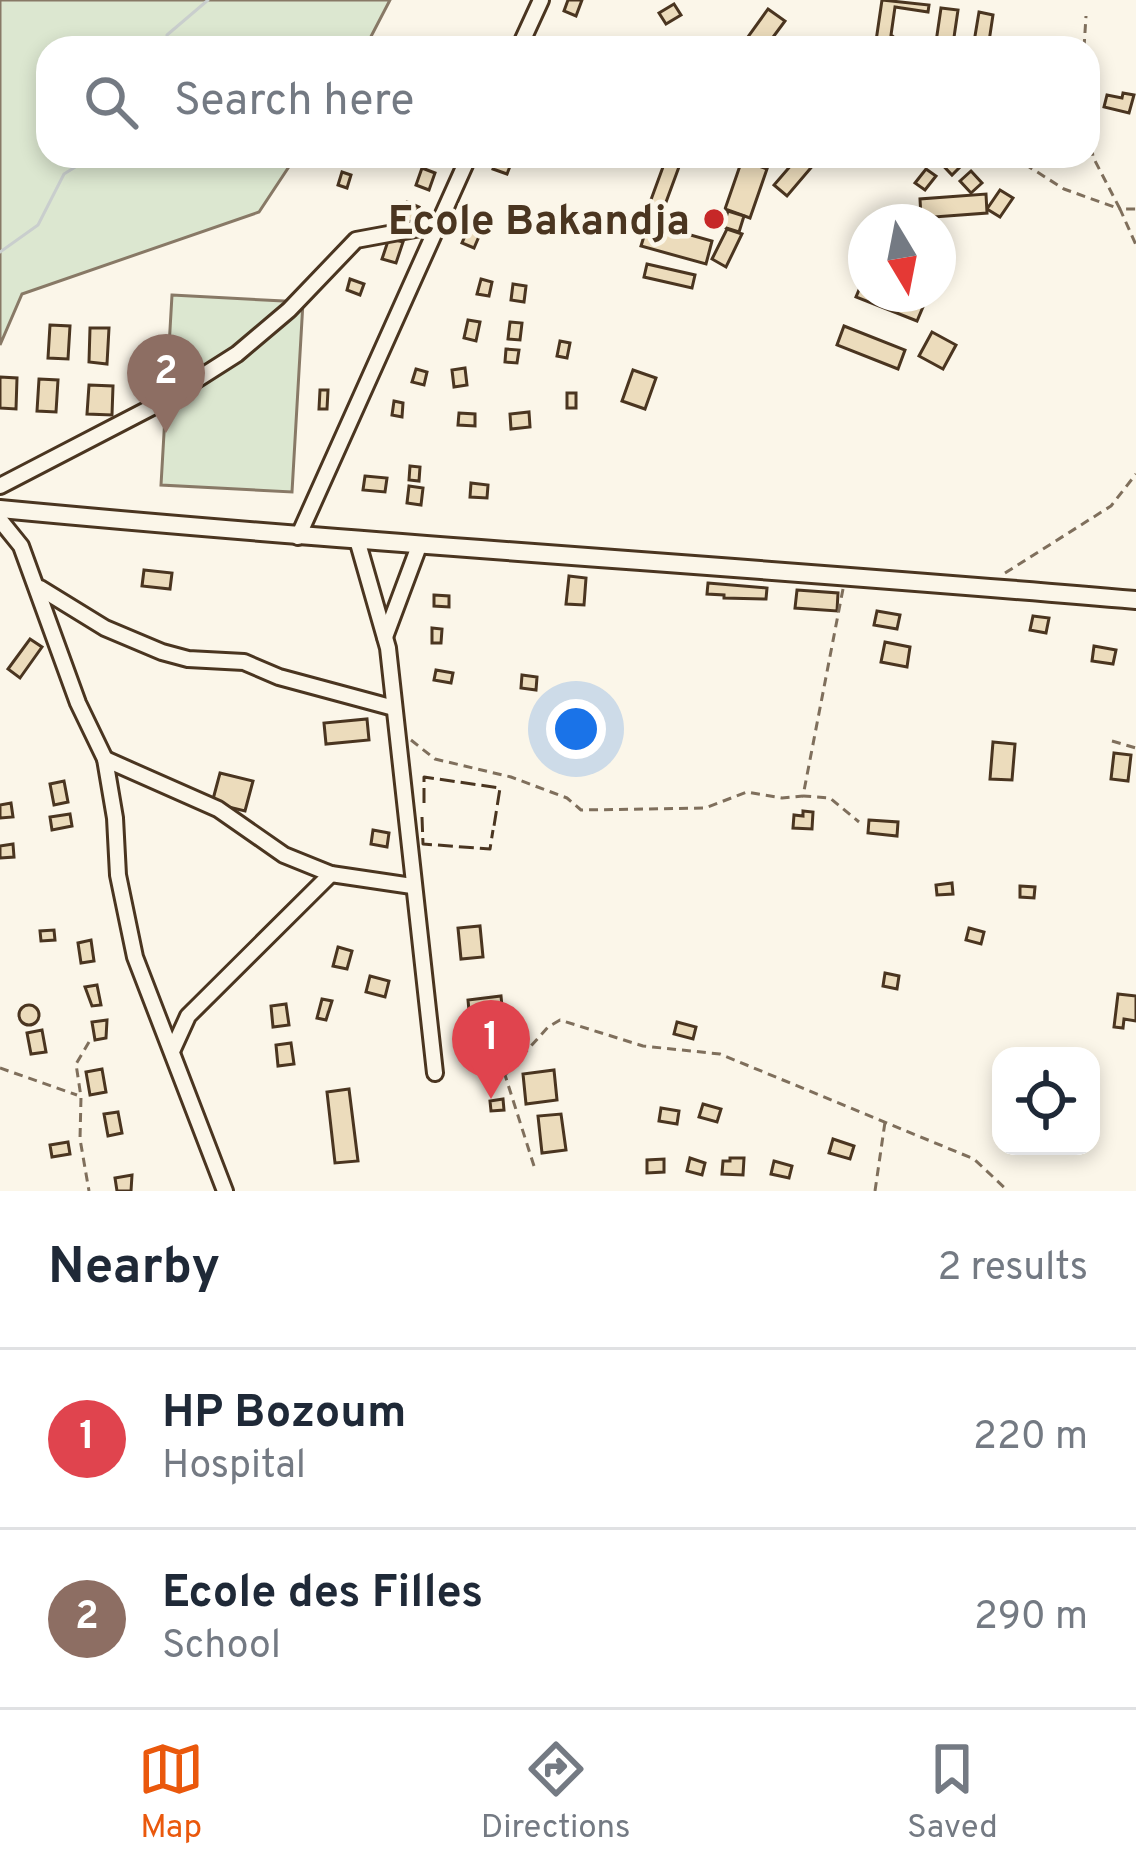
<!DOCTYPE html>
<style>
body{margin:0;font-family:Overpass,sans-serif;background:#f2f2f3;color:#1f2937}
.controls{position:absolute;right:36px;bottom:36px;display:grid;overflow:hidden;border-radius:24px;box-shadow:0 6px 18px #0003}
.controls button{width:108px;height:108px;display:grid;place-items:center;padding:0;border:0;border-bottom:3px solid #e0e1e3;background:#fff;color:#1f2937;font:60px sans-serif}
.compass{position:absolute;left:848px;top:204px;width:108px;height:108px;border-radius:50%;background:#fff;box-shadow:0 6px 18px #0003;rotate:170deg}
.you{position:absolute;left:576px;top:729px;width:42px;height:42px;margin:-30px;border:9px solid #fff;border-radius:50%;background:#1a73e8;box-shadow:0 0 0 18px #1a73e833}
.badge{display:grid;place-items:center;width:78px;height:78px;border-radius:50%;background:#ea580c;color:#fff;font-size:39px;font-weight:700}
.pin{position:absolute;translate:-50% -99px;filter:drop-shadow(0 3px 6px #0008)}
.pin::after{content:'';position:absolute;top:63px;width:42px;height:36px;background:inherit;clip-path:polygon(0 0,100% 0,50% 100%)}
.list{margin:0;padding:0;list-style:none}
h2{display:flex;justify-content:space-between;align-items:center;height:156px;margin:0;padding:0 48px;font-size:51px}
h2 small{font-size:39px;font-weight:400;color:#747a83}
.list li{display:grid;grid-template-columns:78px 1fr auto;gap:36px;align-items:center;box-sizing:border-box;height:180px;padding:0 48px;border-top:3px solid #e0e1e3}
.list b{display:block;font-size:45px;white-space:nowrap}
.list p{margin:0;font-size:39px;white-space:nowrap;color:#747a83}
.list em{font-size:39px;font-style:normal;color:#747a83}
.icon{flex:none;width:66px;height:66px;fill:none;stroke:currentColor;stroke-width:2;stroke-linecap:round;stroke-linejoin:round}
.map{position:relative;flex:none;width:1136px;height:1191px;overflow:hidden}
.search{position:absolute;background:#fff;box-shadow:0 6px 18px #0003;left:36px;right:36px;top:36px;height:132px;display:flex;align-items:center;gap:30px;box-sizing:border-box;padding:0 42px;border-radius:36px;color:#747a83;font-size:45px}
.sheet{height:516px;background:#fff}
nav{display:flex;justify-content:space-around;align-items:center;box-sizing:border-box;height:168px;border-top:3px solid #e0e1e3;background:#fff;font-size:33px;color:#747a83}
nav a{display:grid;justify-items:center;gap:6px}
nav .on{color:#ea580c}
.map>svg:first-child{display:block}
</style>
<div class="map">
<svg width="1136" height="1191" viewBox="0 0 1136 1191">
<rect width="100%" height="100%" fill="#fbf6e9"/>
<!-- green -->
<g fill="#dce7d0" stroke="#887966" stroke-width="3">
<polygon points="0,0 390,0 365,48 48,48 48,156 296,156 259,212 22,294 0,345"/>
<polygon points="172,295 303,302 292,492 161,485"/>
</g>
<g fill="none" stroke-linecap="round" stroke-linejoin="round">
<!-- stream -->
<g stroke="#c9cecd" stroke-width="3">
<polyline points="167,48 167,35 208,0"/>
<polyline points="0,252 38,225 64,174 93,156"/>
</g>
</g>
<!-- building -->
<g fill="#ecdcbc" stroke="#4a3520" stroke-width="3">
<polygon points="568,0 582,0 576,16 564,11"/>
<polygon points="882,0 929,5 928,12 895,7 891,35 907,48 884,48 876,41"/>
<polygon points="674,4 681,15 666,24 659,13"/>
<polygon points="941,8 958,10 953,44 936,42"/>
<polygon points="768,9 785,21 765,48 740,48"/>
<polygon points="979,12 993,15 988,48 973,48"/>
<polygon points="1123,93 1134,95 1129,113 1104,107 1107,95 1122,98"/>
<polygon points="498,156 514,156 507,174 493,169"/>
<polygon points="667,156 683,156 659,221 645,216"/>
<polygon points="799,156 821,156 787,196 774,185"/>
<polygon points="957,156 964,163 952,175 935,157"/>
<polygon points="742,160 767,169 750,218 725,209"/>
<polygon points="422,168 435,173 429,190 416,185"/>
<polygon points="926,169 936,176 925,190 915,183"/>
<polygon points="971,171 982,183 971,193 960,181"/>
<polygon points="342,172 351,175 347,188 338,185"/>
<polygon points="1000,190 1013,198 1000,217 987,209"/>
<polygon points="986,194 987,213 921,218 920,199"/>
<polygon points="407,202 419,207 411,223 400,218"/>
<polygon points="728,211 744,216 739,232 723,227"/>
<polygon points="471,222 483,227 474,248 462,243"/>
<polygon points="648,223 712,241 706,264 641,246"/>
<polygon points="727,229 742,234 726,267 712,259"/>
<polygon points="389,238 403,242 396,263 382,259"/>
<polygon points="647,264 695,275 692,288 644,277"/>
<polygon points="864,278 866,294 904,294 925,302 917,321 856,297"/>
<polygon points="350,279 364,284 360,295 347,290"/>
<polygon points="481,279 492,282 489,296 477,294"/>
<polygon points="513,284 526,286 524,302 511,300"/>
<polygon points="468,320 480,322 476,341 464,338"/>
<polygon points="510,322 522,323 520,340 508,339"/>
<polygon points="50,325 70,326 68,359 48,358"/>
<polygon points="844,326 905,350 898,369 837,345"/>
<polygon points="90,328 109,328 107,364 89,362"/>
<polygon points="932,332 956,345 943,369 919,356"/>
<polygon points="560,341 570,343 567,358 557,356"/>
<polygon points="506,349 519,350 517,363 505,362"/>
<polygon points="465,368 467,385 454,387 452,370"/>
<polygon points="416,369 427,372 424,385 412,382"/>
<polygon points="633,370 656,378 645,409 622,401"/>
<polygon points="0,377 17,378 16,409 0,408"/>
<polygon points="39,379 58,380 56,412 37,411"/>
<polygon points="89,385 113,386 112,415 87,414"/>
<polygon points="320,390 328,390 327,409 319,409"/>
<rect x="567" y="393" width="9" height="15"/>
<polygon points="394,401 403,403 402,417 392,415"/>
<polygon points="529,412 530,427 511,429 510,414"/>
<polygon points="459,413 475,414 475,426 458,425"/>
<polygon points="410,466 420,467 419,481 409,480"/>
<polygon points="365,476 387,478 385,492 363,490"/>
<polygon points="471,483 488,485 487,498 470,497"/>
<polygon points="409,486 423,488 421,505 407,503"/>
<polygon points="144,570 172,573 170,589 142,586"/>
<polygon points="569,576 586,578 584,605 566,604"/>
<polygon points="708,583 767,588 766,599 724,598 724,595 707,594"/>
<polygon points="797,590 838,593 837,611 795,608"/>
<polygon points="434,595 449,596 449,607 434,606"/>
<polygon points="877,611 900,615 897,629 874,625"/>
<polygon points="1033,616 1049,618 1046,633 1030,630"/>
<polygon points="432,628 442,629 441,643 432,643"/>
<polygon points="30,639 42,647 20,678 8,669"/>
<polygon points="885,642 910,647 907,667 881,662"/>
<polygon points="1094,646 1116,650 1113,664 1092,661"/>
<polygon points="436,670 453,673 451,683 434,680"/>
<polygon points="522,675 537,677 536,690 521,688"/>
<polygon points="367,719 369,740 326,744 324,723"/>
<polygon points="993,742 1015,744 1012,780 990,779"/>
<polygon points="1114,753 1131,755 1128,781 1111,779"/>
<polygon points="220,773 253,781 245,811 212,803"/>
<polygon points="64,781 68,802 54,805 50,784"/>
<polygon points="11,803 13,817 0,818 0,805"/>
<polygon points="803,811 813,812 812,829 793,828 794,815 803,816"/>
<polygon points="70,814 72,826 52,830 50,817"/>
<polygon points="869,820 898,822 897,836 868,833"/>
<polygon points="373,830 389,833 387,847 371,844"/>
<polygon points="13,844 14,857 0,858 0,846"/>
<polygon points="952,883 953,894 937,895 936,885"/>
<polygon points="1020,886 1035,887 1034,898 1020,897"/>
<polygon points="480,926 483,957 461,959 458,928"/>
<polygon points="969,928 984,932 981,944 966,940"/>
<polygon points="54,930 55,940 41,941 40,931"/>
<polygon points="91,940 94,961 81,963 78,943"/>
<polygon points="338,947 352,951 347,969 333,966"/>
<polygon points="885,973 899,976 897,989 883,986"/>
<polygon points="370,976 389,981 385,997 366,992"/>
<polygon points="97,985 101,1005 92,1006 85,987"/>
<polygon points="1118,994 1136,996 1136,1021 1124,1019 1123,1028 1114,1027"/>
<polygon points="501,996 503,1017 470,1021 468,1000"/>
<polygon points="322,999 332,1001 326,1020 317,1018"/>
<polygon points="286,1004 289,1025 273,1027 271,1006"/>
<circle cx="29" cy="1015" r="10"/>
<polygon points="107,1020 106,1038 95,1040 92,1022"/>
<polygon points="677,1022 696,1027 693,1039 674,1034"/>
<polygon points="42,1030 46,1052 31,1054 27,1033"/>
<polygon points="291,1043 294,1064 278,1066 276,1045"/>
<polygon points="102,1069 106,1092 90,1095 86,1072"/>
<polygon points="554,1070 557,1100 526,1104 523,1074"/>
<polygon points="349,1089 358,1161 335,1163 327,1092"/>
<polygon points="503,1099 504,1110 491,1111 490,1101"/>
<polygon points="703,1104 721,1109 717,1122 699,1117"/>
<polygon points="661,1108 679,1111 677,1124 659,1121"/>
<polygon points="118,1112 122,1133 108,1136 104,1114"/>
<polygon points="561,1114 566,1150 542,1153 538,1116"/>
<polygon points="833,1139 854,1146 850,1159 829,1153"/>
<polygon points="68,1142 70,1154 52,1157 50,1145"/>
<polygon points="690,1158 705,1163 702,1175 687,1171"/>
<polygon points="730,1158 744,1158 743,1175 722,1174 723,1161 730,1161"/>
<polygon points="664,1159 664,1172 647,1173 647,1160"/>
<polygon points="774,1161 792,1166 789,1178 771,1174"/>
<polygon points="132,1175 131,1191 117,1191 115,1178"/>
</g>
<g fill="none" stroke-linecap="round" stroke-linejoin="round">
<!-- minor casing -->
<g stroke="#4a3520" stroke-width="20">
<g id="minor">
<polyline points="519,48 541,0"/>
<polyline points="0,486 160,403 237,354 289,310 356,240 437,225"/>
<polyline points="0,520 21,546 78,703 105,759 115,818 118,875 135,957 225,1191"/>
<polyline points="298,537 469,156"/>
<polyline points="358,543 388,648 435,1073"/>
<polyline points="40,588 105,628 162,652 188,659 244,662 279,677 394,708"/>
<polyline points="385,637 419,546"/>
<polyline points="105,759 218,809 284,855 331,874 412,886"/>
<polyline points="173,1049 188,1016 331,874"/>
</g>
</g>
<!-- major casing -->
<g stroke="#4a3520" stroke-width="22">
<path id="major" d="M0,509C378,545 757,567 1136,600"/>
</g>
<!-- path -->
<g stroke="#7f6f5c" stroke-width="3" stroke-dasharray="9 6" stroke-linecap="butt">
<polyline points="1084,48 1086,16"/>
<polyline points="1088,117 1093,157 1120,209 1136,209"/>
<polyline points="1012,156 1064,189 1120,209 1136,245"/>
<polyline points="1005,573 1111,506 1136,474"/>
<polyline points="843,589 803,796 830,798 859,822"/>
<polyline points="411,740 435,759 511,777 567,798 581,810 705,808 747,792 782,798 803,796"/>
<polyline points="1112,741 1136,748"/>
<polyline points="89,1042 76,1064 81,1097 80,1139 89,1191"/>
<polyline points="0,1068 77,1095"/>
<polyline points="534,1166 505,1075 548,1027 560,1020 643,1046 720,1054 974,1159 1008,1191"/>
<polyline points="875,1191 885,1122"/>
</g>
<!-- minor -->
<use href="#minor" stroke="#fbf6e9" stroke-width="14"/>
<!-- major -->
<use href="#major" stroke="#fbf6e9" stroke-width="16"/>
<!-- fence -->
<g stroke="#4a3520" stroke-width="3" stroke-dasharray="15 6" stroke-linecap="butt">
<polyline points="424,803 424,777 500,788 494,826"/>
<polyline points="422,817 423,844 490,849 493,830"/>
</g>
</g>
<!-- markers -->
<circle fill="#c62828" stroke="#fbf6e9" stroke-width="4.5" cx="714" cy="219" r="12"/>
<g text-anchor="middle" stroke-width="9" stroke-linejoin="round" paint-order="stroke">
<!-- poi labels -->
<g font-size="42" font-weight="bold" fill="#4a3520" stroke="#fbf6e9" text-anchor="end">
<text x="690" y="234">Ecole Bakandja</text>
</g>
</g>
</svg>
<div class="controls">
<button><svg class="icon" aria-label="locate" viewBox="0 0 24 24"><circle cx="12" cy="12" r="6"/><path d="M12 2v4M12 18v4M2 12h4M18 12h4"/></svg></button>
</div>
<svg class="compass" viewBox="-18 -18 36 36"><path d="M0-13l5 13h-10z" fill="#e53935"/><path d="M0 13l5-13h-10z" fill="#747a83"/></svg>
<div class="you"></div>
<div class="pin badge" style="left:491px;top:1099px;background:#e0444e">1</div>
<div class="pin badge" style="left:166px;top:433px;background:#8d6e63">2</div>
<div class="search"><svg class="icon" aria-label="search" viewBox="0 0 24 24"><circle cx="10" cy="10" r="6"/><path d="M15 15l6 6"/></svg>Search here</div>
</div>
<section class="sheet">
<h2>Nearby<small>2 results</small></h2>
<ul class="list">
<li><span class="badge" style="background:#e0444e">1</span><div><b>HP Bozoum</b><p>Hospital</p></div><em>220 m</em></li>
<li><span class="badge" style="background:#8d6e63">2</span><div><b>Ecole des Filles</b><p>School</p></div><em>290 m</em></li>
</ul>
</section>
<nav>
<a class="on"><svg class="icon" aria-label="map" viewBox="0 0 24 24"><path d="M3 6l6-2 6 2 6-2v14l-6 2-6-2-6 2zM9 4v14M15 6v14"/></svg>Map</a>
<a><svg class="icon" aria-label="directions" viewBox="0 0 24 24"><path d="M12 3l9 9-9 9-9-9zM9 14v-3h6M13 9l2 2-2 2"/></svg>Directions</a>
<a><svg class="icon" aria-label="saved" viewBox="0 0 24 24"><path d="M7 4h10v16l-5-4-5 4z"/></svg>Saved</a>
</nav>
